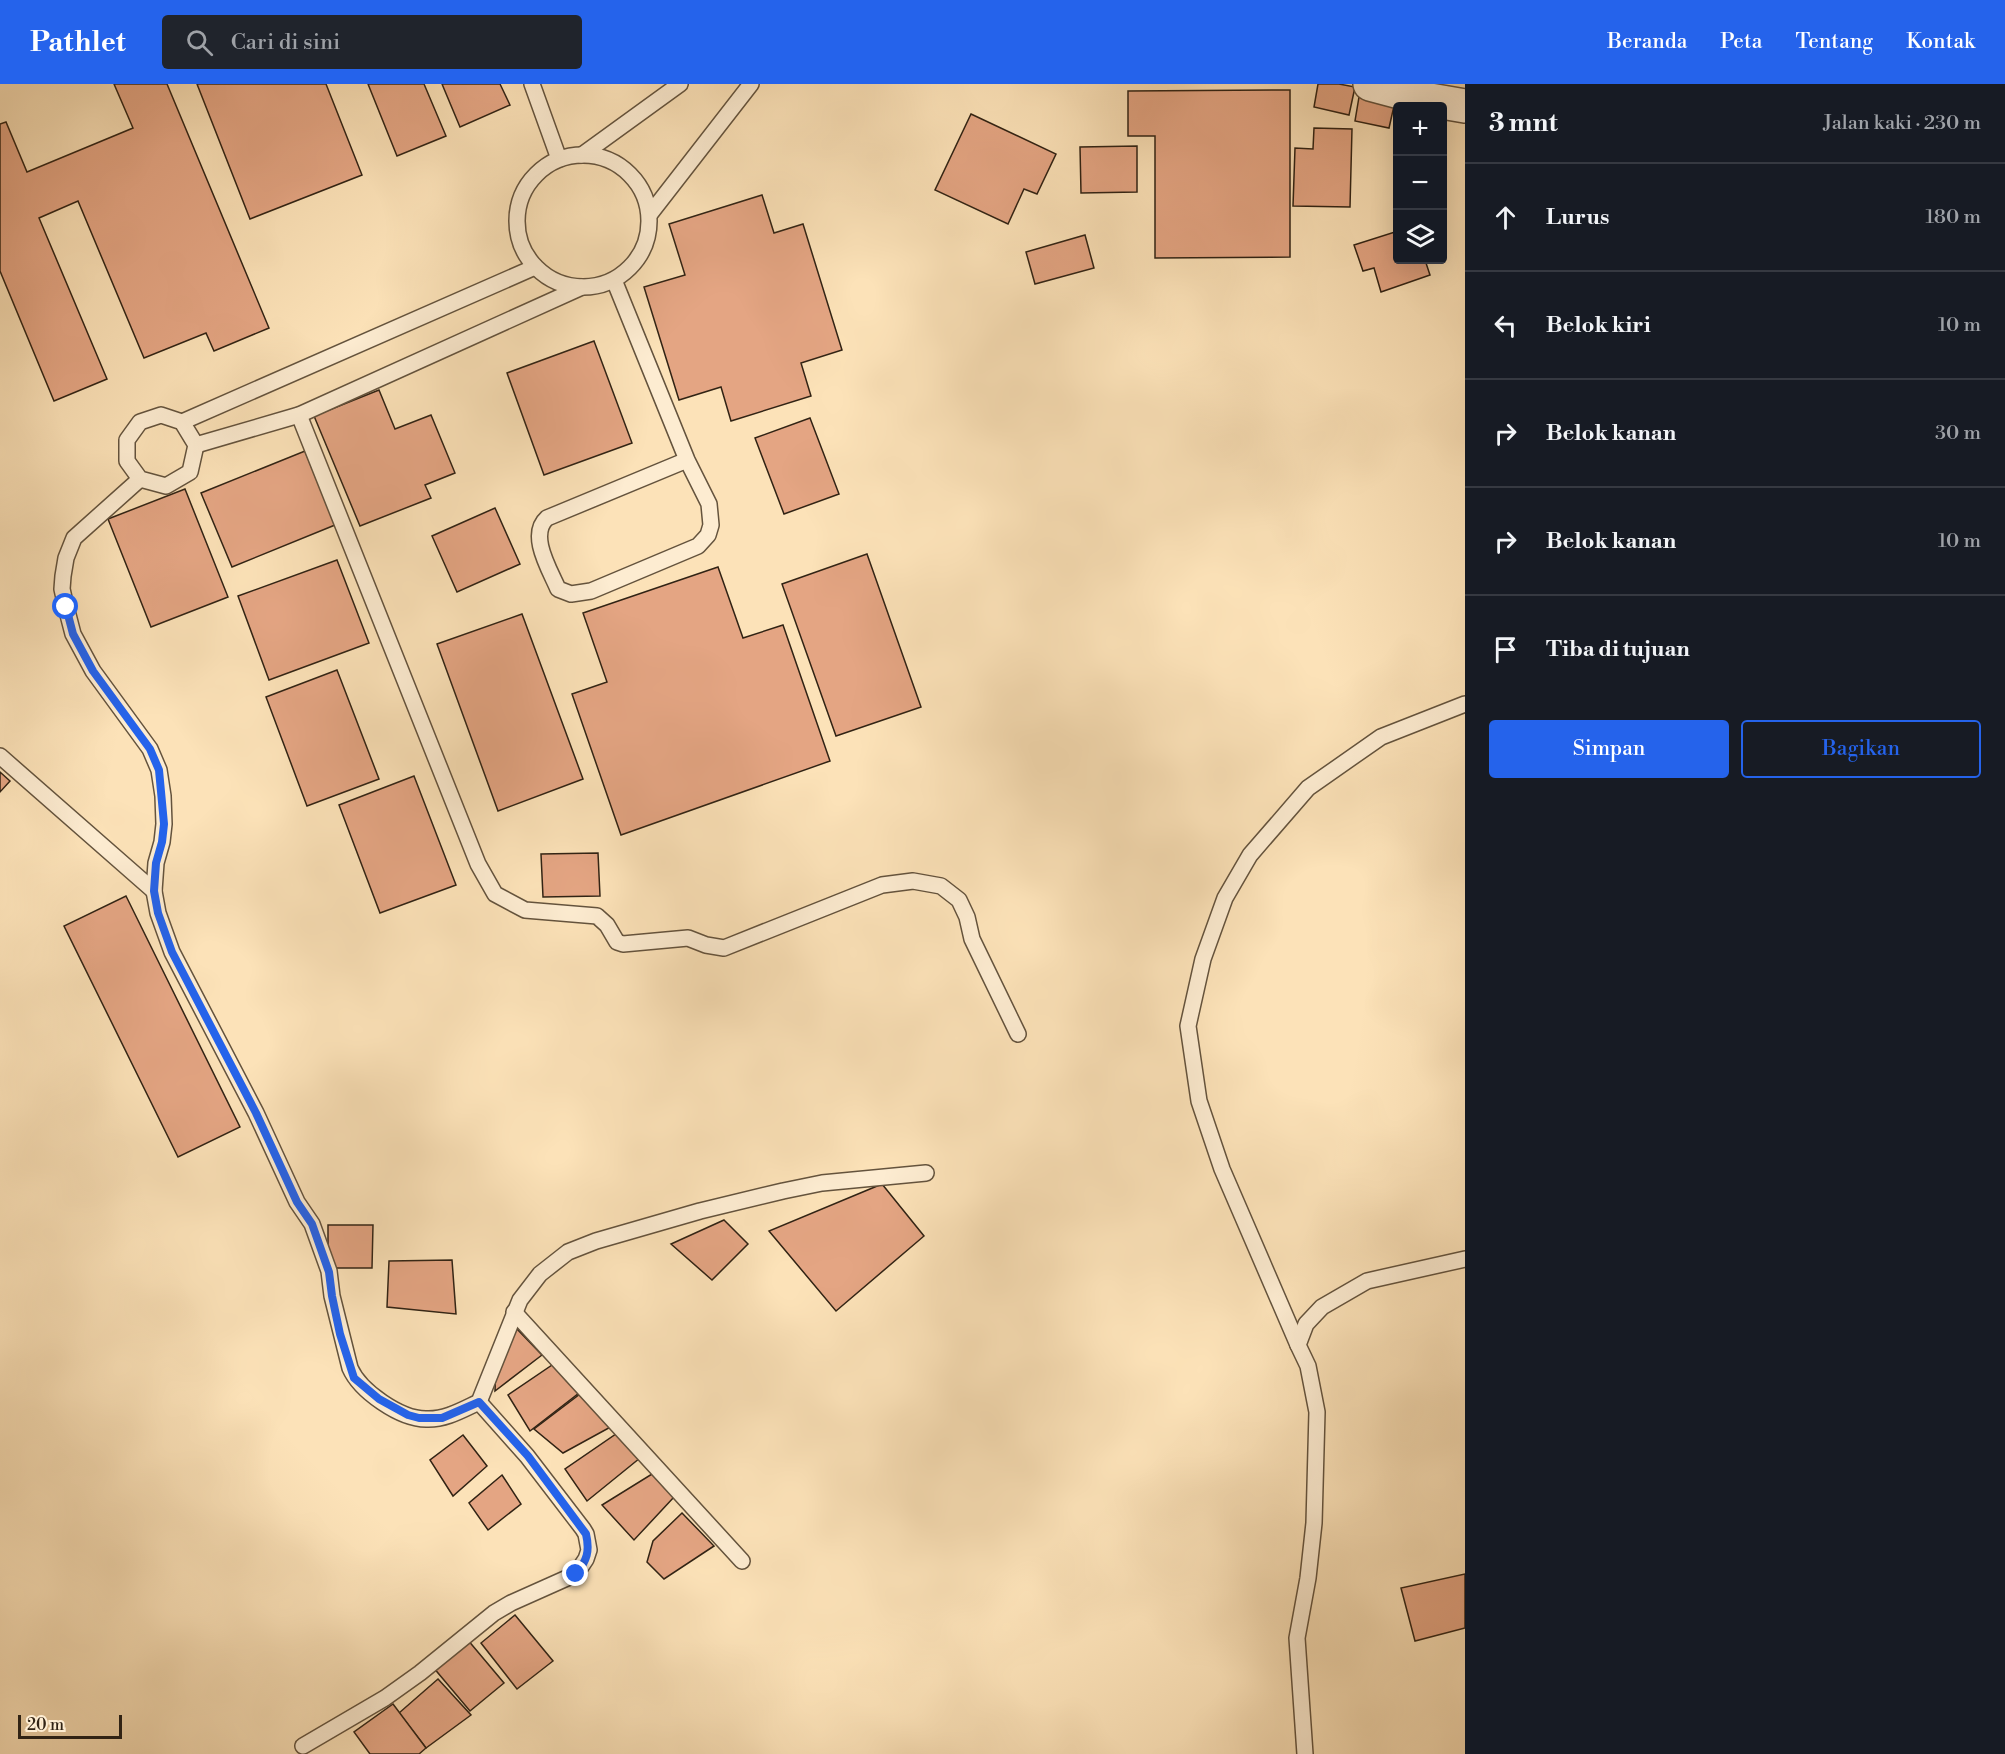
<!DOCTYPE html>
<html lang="id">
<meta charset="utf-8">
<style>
body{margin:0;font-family:"Libre Bodoni",serif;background:#20242c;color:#f1f3f6}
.controls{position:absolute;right:18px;top:18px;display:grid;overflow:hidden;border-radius:6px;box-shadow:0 6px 24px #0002}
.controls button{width:54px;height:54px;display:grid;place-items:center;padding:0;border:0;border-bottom:2px solid #363941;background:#171b24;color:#f1f3f6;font:30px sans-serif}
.scale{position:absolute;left:18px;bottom:15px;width:104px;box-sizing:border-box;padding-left:6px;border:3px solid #312314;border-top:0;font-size:16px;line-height:21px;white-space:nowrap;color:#312314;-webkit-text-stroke:4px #fdecd1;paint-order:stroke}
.stop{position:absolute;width:18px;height:18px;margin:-14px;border:4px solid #2563eb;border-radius:50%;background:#fff}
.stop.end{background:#2563eb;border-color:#fff;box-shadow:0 2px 6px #0008}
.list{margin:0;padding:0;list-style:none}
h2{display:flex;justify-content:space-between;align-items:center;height:78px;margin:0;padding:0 24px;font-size:26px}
h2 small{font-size:20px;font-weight:400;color:#9ea1a6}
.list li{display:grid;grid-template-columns:39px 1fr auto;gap:18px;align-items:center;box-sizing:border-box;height:108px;padding:0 24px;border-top:2px solid #363941}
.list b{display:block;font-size:22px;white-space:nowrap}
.list em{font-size:20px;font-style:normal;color:#9ea1a6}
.actions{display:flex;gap:12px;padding:18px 24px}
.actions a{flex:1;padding:14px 0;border:2px solid #2563eb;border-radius:6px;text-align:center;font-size:21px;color:#2563eb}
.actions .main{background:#2563eb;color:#fff}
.icon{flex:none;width:33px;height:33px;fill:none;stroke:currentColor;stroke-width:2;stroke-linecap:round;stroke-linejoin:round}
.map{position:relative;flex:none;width:1465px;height:1670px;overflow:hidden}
header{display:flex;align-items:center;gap:36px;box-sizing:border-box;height:84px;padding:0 30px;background:#2563eb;color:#fff}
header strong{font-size:28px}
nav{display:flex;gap:33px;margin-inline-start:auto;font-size:21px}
.search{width:420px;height:54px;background:#20242c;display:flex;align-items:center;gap:15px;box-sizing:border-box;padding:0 21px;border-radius:6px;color:#9ea1a6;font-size:22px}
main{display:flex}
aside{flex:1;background:#171b24}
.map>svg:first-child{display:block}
</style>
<header>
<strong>Pathlet</strong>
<div class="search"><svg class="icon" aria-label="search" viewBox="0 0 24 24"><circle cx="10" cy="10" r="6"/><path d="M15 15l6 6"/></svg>Cari di sini</div>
<nav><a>Beranda</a><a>Peta</a><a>Tentang</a><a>Kontak</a></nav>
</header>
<main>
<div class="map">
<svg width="1465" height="1670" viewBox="0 0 1465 1670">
<rect width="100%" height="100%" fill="#fce2b8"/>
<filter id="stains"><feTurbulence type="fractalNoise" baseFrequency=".00333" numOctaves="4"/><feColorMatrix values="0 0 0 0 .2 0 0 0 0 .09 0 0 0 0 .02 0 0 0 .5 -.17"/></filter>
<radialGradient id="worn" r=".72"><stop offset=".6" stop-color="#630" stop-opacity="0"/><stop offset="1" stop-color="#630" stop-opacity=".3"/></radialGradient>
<!-- building -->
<g fill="#e4a583" stroke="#312314" stroke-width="1.5">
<polygon points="114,0 167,0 269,244 214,267 206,249 144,274 78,117 39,134 107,295 54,317 0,187 0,40 6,38 27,88 133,44"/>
<polygon points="197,0 326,0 362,91 250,135"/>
<polygon points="368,0 424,0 446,52 397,72"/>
<polygon points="442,0 500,0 510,21 460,43"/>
<polygon points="1318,0 1339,0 1355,3 1349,31 1314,23"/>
<polygon points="1290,6 1290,173 1155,174 1155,52 1128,52 1128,7"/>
<polygon points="1360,7 1396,13 1389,44 1355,37"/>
<polygon points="971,30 1056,70 1037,110 1024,105 1008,140 935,106"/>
<polygon points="1314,44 1352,45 1350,123 1293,122 1295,64 1313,65"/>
<polygon points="1137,62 1137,108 1081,109 1080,63"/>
<polygon points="762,111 774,149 803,140 842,266 801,279 811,312 731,337 721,303 679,316 644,203 685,191 669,140"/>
<polygon points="1398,147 1398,176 1425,176 1430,191 1381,208 1374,184 1363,187 1354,161"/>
<polygon points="1085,151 1094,184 1035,200 1026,168"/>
<polygon points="594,257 632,359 544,391 507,289"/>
<polygon points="379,306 395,345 431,331 455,389 425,401 431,414 360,442 314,332"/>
<polygon points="810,334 839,410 784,430 755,354"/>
<polygon points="305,367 335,441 232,483 201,409"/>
<polygon points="185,405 228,513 151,543 108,435"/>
<polygon points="495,424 520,480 457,508 432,452"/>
<polygon points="867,470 921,623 836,652 782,500"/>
<polygon points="337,476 369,559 269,596 238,512"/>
<polygon points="718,483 743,554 783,541 830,677 621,751 572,610 607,598 583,529"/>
<polygon points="522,530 583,695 498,727 437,560"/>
<polygon points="337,586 379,695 307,722 266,613"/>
<polygon points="0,688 10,697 0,708"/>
<polygon points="414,692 456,801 380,829 339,721"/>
<polygon points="598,769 600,812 543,813 541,770"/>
<polygon points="126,812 240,1043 178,1073 64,842"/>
<polygon points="882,1100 924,1152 836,1227 769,1147"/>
<polygon points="724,1136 748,1160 712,1196 671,1160"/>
<polygon points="328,1141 373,1141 372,1184 328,1184"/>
<polygon points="452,1176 456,1230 387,1223 389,1177"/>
<polygon points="516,1244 542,1271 495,1307 496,1277"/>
<polygon points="558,1277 579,1309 530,1347 508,1311"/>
<polygon points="584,1307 616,1340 563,1369 534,1345"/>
<polygon points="616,1350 640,1374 587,1417 565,1385"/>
<polygon points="463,1351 487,1382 453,1412 430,1376"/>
<polygon points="652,1390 674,1413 634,1456 602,1421"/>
<polygon points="502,1391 521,1420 488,1446 469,1419"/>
<polygon points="682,1429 714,1462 664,1495 647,1478 653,1457"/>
<polygon points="1465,1490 1465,1544 1415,1557 1401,1504"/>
<polygon points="515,1531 553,1577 517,1605 481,1559"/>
<polygon points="467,1555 504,1599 470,1627 433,1583"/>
<polygon points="438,1595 471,1631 426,1664 399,1629"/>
<polygon points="393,1620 426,1664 419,1670 370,1670 354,1648"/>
</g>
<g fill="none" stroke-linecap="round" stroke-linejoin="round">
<!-- service casing -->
<g stroke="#64533d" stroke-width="18">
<g id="service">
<polyline points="532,0 559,75"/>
<polyline points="582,71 680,0"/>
<circle cx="583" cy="137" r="66"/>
<polyline points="650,130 751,0"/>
<path d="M614,196L687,376L709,420L711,441L708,451L698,462L591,507L571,510L558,505C550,486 528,451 547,434L687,376"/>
<polygon points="161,331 182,338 196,361 190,388 166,402 140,395 127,377 127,356 140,338"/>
<polyline points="299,331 478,780 495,810 525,826 597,832 607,841 617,858 623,860 688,854 706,861 724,864 882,801 913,797 941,802 959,816 967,833 972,855 1018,950"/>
<polyline points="182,338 535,183"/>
<polyline points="196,361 299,331 582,203"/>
<path d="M140,395L74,454L66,474L63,492L62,505L66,523L73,550L93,587L150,665L159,686L163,712L164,740L162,758L156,779L154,807L158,829L172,868L256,1029L297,1118L312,1140L329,1187L332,1212L350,1284C360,1307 400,1335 426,1335C445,1336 462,1326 479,1318L520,1216L540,1190L568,1168L596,1157L700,1127L783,1107L822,1099L926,1089"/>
<polyline points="0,672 154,807"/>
<polyline points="514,1228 742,1477"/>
<polyline points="1298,1261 1222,1085 1199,1017 1188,942 1203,875 1225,814 1250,771 1308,704 1381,653 1465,620"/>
<polyline points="303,1662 385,1614 420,1589 494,1529 511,1519 576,1490 586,1475 589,1466 586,1450 583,1445 527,1372 479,1318"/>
<polyline points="1305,1670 1297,1554 1308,1494 1314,1439 1317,1328 1308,1282 1298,1261 1306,1240 1322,1223 1367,1197 1465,1175"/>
</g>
</g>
<!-- tertiary casing -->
<g stroke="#64533d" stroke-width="36">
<polyline id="tertiary" points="1370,0 1430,16 1465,22"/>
</g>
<!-- service -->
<use href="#service" stroke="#fdecd1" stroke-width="15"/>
<!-- tertiary -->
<use href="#tertiary" stroke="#fdecd1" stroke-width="33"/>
</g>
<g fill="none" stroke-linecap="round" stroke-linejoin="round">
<!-- route -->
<path stroke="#2563eb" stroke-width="8" d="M66,523L73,550L93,587L150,665L159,686L164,740L162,758L156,779L154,807L158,829L172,868L256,1029L297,1118L312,1140L329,1188L332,1212L340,1250L354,1294L379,1315L408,1331L419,1334H442L479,1318L528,1372L586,1450C590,1467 587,1477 576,1490"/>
</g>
<rect width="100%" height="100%" filter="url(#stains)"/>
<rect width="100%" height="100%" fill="url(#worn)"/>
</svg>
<div class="controls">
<button>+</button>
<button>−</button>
<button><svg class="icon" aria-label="layers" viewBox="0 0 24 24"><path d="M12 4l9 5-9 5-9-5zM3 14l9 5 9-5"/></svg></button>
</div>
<div class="scale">20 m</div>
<div class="stop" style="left:66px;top:523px"></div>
<div class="stop end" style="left:576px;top:1490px"></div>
</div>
<aside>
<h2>3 mnt<small>Jalan kaki · 230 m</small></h2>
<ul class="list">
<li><svg class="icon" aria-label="ahead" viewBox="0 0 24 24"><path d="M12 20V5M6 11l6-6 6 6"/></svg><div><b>Lurus</b></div><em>180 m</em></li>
<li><svg class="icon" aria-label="left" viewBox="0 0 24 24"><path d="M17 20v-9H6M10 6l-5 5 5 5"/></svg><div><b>Belok kiri</b></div><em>10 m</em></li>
<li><svg class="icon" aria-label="right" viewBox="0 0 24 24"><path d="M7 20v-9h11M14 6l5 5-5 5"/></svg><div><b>Belok kanan</b></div><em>30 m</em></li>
<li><svg class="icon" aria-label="right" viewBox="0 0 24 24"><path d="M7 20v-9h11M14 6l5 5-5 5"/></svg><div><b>Belok kanan</b></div><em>10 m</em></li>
<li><svg class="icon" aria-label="arrive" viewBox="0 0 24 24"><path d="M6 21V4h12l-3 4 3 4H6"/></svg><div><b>Tiba di tujuan</b></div></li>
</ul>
<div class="actions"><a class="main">Simpan</a><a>Bagikan</a></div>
</aside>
</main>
